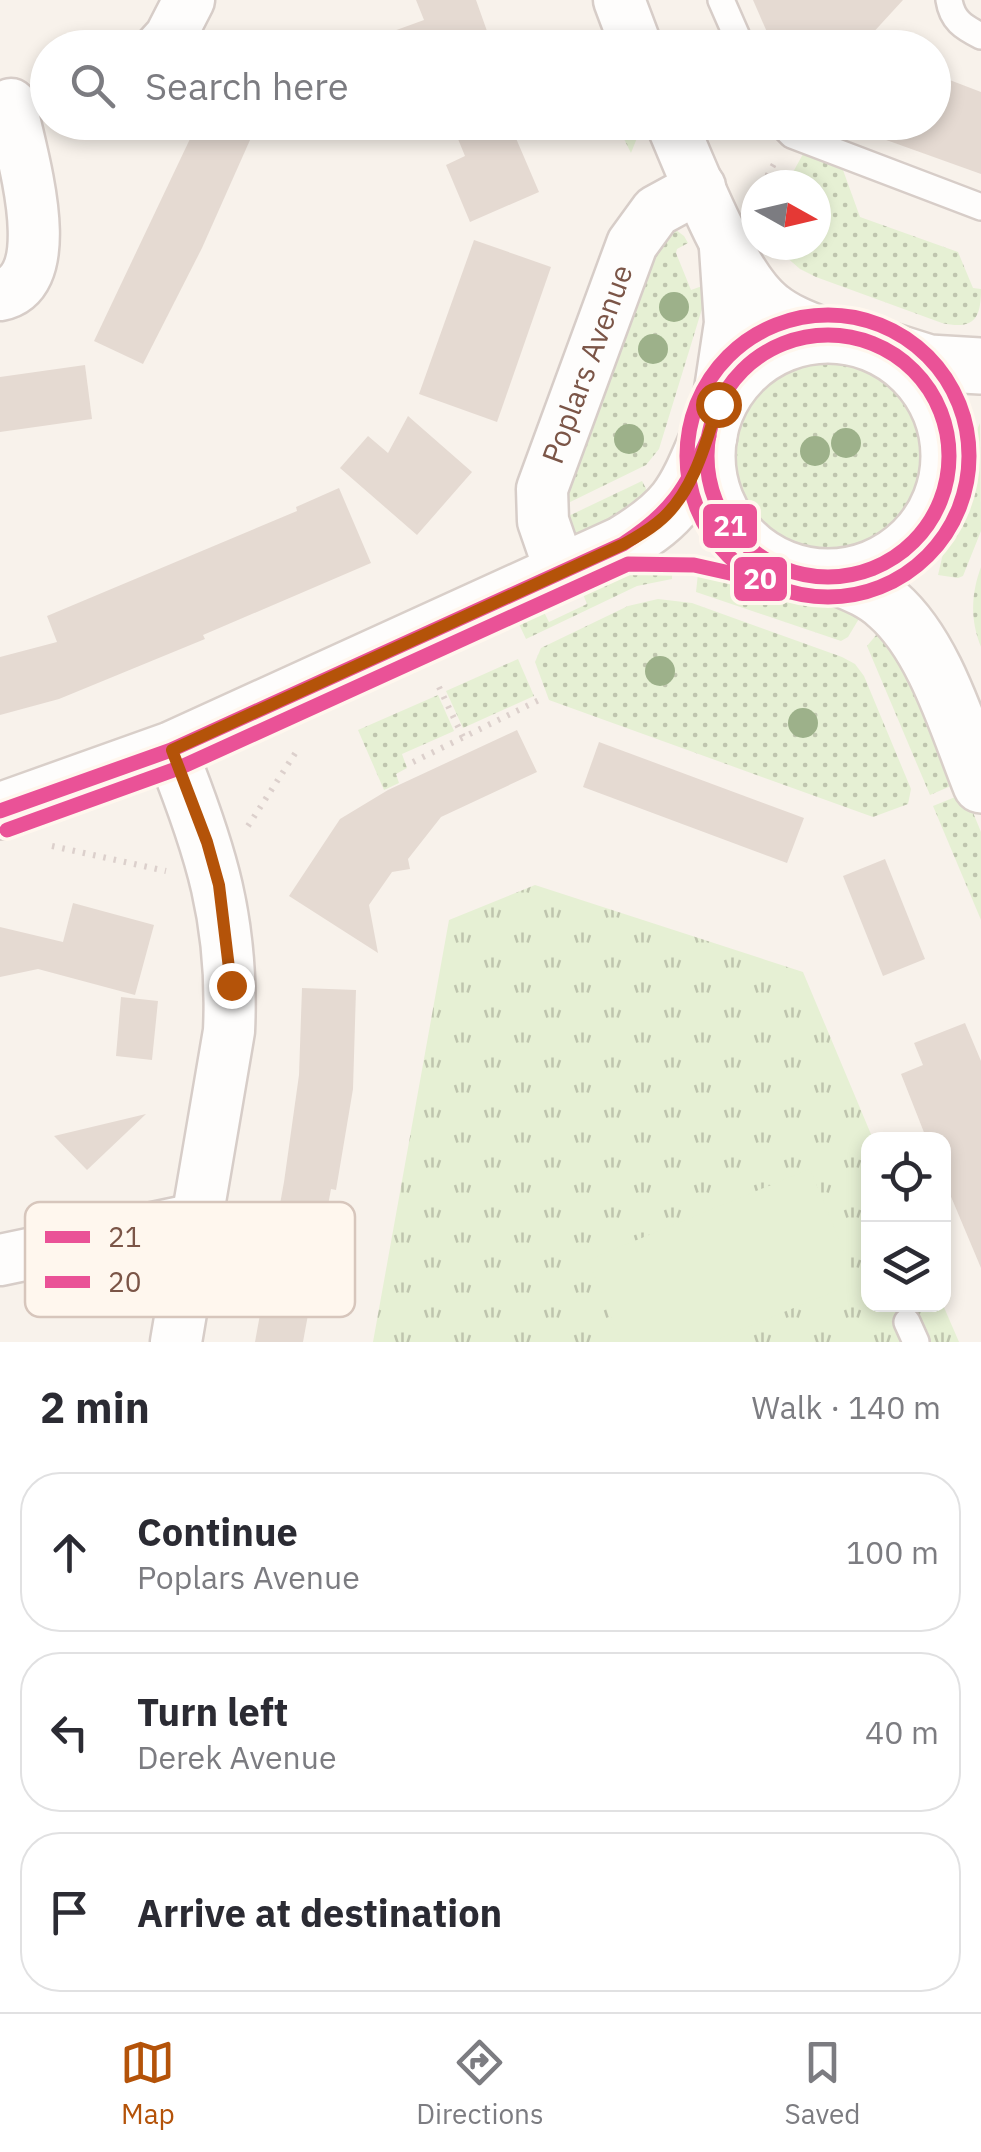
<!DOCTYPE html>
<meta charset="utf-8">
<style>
body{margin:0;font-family:"IBM Plex Sans",sans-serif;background:#f7f7f7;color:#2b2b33}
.controls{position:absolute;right:30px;bottom:30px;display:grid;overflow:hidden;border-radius:20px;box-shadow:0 5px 15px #0003}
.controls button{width:90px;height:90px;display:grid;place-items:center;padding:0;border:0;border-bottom:2px solid #e1e1e2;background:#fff;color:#2b2b33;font:50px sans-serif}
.compass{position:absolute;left:741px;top:170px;width:90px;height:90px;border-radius:50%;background:#fff;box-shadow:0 5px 15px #0003;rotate:98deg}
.stop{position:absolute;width:30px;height:30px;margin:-22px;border:8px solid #b45309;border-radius:50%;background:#fff}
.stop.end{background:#b45309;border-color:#fff;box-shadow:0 2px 10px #0008}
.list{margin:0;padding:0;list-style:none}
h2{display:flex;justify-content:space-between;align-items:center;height:130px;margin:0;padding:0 40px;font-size:42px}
h2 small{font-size:32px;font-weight:400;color:#7c7c81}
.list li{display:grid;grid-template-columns:65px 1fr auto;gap:30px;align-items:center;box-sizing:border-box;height:160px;margin:0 20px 20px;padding:0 20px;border:2px solid #e1e1e2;border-radius:40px}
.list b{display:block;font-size:38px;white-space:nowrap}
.list p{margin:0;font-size:32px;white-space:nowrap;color:#7c7c81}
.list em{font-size:32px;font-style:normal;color:#7c7c81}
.icon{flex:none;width:55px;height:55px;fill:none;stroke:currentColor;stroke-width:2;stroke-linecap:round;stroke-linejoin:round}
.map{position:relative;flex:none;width:981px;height:1342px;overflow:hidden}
.search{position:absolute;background:#fff;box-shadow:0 5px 15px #0003;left:30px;right:30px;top:30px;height:110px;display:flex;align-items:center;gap:25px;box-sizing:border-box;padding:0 35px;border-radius:55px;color:#7c7c81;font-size:38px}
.sheet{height:670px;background:#fff}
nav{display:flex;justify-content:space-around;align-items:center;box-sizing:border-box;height:140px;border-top:2px solid #e1e1e2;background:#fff;font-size:28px;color:#7c7c81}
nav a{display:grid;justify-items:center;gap:5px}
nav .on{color:#b45309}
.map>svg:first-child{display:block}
</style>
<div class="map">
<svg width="981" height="1342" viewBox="0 0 981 1342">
<defs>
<pattern id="grass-dots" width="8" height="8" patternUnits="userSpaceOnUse" patternTransform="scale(2.5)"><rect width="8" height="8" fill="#e6f0d4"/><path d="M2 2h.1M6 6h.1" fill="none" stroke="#bfc5ae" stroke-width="1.8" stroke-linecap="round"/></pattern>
<pattern id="park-tufts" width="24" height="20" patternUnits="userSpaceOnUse" patternTransform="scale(2.5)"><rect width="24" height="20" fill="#e6f0d4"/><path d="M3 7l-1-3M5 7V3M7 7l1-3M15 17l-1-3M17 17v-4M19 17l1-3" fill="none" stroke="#bfc5ae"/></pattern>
</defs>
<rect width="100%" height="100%" fill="#f8f2eb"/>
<!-- grass -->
<g fill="url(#grass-dots)">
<polygon points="616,123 643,123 631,153"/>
<path d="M803,154L843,170L860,217L958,252L973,288L981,289C981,319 974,330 942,323L816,277L800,269L777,249L773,245H816V185H786Z"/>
<polygon points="672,227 684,236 688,243 677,249 676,253 691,290 705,285 705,299 659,449 646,465 564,505 561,494 647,250"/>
<circle cx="827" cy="455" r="100"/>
<polygon points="980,423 981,531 963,576 958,578 938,575 966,455"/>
<polygon points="642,481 651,498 647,504 580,534 564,529 558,521"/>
<polygon points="672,562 672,579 637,586 526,639 517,620 542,608 549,622 587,604 580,587 631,567"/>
<polygon points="699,564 833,599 863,612 848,637 841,641 696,592"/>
<path d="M981,567V647C970,620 971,594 981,567Z"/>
<polygon points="658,599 692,603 842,657 855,664 864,676 911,789 908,804 873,817 549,700 535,662 541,648 628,606"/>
<polygon points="882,628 898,645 960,782 930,795 867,646"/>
<polygon points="518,659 534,696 463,728 446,691"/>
<polygon points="438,695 454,731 402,754 407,768 396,774 399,783 384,790 358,730"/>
<polygon points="965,793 981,832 981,920 933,806"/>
</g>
<!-- park -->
<polygon fill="url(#park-tufts)" points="535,885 803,972 873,1139 868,1140 868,1304 943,1305 959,1342 373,1342 449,920"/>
<!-- pitch -->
<polygon fill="#e6f0d4" points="810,1169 857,1282 711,1342 621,1342 588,1260"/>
<!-- building -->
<g fill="#e5dad2">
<polygon points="416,0 476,0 493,48 359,48 358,44 424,20"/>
<polygon points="753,0 903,0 859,48 774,48"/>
<polygon points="934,74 981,92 981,174 850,127 851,122 934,122"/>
<polygon points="198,122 258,122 202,248 143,364 94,341"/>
<polygon points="451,122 509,122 539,192 470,222 446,165 465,156"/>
<polygon points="474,240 551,267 497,422 419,394"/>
<polygon points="85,365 92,419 0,432 0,377"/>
<polygon points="408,416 472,472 417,535 340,468 368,436 388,453"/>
<polygon points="339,488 371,563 203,635 205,639 59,699 0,715 0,657 57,642 47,616 297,511 296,507"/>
<polygon points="517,730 537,772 441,817 408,859 410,869 392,872 369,905 378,953 289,896 340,819 388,790"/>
<polygon points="599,742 804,818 787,863 583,787"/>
<polygon points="885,859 925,959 883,976 843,876"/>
<polygon points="73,903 154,925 135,995 38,969 0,977 0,927 63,942"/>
<polygon points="302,988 356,990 353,1089 336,1190 331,1189 303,1342 255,1342 284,1182 299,1075"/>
<polygon points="121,997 158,1001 152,1060 116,1056"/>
<polygon points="965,1023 981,1061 981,1268 944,1180 944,1140 927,1140 901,1074 923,1065 914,1043"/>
<polygon points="146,1114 87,1170 54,1136"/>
</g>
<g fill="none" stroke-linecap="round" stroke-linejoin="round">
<!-- lane casing -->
<g stroke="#d7cdc8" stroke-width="30">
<g id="lane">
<polyline points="721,0 742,48"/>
<path d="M949,0C952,20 963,27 981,36"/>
<polyline points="779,122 792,135 981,207"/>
<polyline points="907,1322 916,1342"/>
</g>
</g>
<!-- street casing -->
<g stroke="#d7cdc8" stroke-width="55">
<g id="street">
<polyline points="619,0 637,48"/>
<polyline points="160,48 170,37 189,0"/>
<path d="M671,122C692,170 732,277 771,307C787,320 807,327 827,335"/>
<path d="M0,295C64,282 19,148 11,104"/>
<polyline points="718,403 730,323 725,248"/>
<path id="s1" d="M561,573L543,521L542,489L632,244L656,211L700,187"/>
<path d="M171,750C211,850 234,922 229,1031L176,1342"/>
<polyline points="0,1260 196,1219"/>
</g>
</g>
<!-- secondary casing -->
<g stroke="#d9cfc9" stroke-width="60">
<g id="secondary">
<circle cx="828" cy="456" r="121"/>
<polyline points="888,350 929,363 981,366"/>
<path d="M840,578C857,585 874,592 888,605C935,646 958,728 981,785"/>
<path d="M0,811L171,750L623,544C679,510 684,494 709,436"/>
</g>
</g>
<!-- path -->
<g stroke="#dcd0cc" stroke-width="6" stroke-dasharray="2.5 8" stroke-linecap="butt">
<polyline points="762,185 774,164"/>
<polyline points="439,687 463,737"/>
<polyline points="413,762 541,699"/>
<polyline points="248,826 296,752"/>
<polyline points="52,846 166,871"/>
</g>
<!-- lane -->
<use href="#lane" stroke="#fefdfc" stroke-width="25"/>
<!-- street -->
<use href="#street" stroke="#fefdfc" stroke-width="50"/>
<!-- secondary -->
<use href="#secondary" stroke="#fefdfc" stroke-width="55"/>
<!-- bus-1 casing -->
<g stroke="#fff7ee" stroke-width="22">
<g id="bus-1">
<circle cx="828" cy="456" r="121"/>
<path d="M0,811L171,750L623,544C671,513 687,488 709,436"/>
</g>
</g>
<!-- bus-2 casing -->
<g stroke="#fff7ee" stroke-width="22">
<g id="bus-2">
<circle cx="828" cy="456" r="141"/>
<polyline points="7,830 179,768 628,564 694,565 761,580"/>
</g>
</g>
<!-- bus-1 -->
<use href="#bus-1" stroke="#ea5297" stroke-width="15"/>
<!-- bus-2 -->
<use href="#bus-2" stroke="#ea5297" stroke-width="15"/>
</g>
<!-- trees -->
<g fill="#9db18a">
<circle cx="674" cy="307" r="15"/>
<circle cx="653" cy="349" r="15"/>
<circle cx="629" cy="439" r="15"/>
<circle cx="846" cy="443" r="15"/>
<circle cx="815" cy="451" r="15"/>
<circle cx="660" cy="671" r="15"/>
<circle cx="803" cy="723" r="15"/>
</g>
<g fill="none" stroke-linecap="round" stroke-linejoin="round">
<!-- route -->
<path stroke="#b45309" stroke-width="12" d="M231,985L219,885L207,842L172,750L624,544C635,538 647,531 657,523C692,496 706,444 718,404"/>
</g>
<g text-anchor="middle" stroke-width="9" stroke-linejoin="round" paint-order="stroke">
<!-- street labels -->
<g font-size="30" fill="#7b5547" stroke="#fff7ee">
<text dy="10" stroke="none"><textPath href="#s1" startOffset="220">Poplars Avenue</textPath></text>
</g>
</g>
<!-- legend -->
<rect x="25" y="1202" width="330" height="115" rx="15" fill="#fff7ee" stroke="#d7c6bc" stroke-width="2.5"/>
<rect x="45" y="1231" width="45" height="12" fill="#ea5297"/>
<rect x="45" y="1276" width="45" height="12" fill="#ea5297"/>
<g font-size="28" fill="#7b5547">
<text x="108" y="1247">21</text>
<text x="108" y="1292">20</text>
</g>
<g stroke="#fff7ee" stroke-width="4">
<rect x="701" y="502" width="58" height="48" rx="10" fill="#ea5297"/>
<rect x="732" y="555" width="57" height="48" rx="10" fill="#ea5297"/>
</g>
<g font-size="28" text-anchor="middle" font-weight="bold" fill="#fff">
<text x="730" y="536">21</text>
<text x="760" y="589">20</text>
</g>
</svg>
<div class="controls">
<button><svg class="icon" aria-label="locate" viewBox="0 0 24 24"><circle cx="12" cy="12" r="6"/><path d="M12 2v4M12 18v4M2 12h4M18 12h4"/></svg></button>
<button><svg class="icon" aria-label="layers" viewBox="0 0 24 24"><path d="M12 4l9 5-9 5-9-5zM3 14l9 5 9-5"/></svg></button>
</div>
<svg class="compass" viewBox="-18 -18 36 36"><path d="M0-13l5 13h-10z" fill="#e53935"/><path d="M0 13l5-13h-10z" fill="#7c7c81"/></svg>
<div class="stop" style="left:718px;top:404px"></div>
<div class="stop end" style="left:231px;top:985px"></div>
<div class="search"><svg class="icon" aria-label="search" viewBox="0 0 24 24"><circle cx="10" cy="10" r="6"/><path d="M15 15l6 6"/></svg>Search here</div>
</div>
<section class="sheet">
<h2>2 min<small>Walk · 140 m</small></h2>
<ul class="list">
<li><svg class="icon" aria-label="ahead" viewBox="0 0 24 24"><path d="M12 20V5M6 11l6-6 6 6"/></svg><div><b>Continue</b><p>Poplars Avenue</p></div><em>100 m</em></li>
<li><svg class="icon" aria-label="left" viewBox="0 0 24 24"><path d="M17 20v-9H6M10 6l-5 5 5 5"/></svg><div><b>Turn left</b><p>Derek Avenue</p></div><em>40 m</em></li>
<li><svg class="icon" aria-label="arrive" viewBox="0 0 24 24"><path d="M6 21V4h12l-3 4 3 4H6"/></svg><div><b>Arrive at destination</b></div></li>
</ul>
</section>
<nav>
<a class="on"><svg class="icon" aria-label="map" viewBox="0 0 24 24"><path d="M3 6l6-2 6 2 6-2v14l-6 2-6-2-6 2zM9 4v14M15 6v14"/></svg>Map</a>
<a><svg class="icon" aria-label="directions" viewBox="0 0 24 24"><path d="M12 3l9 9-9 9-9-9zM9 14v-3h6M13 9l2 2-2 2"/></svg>Directions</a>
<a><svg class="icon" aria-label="saved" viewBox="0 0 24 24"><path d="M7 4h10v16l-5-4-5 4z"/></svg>Saved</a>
</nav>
